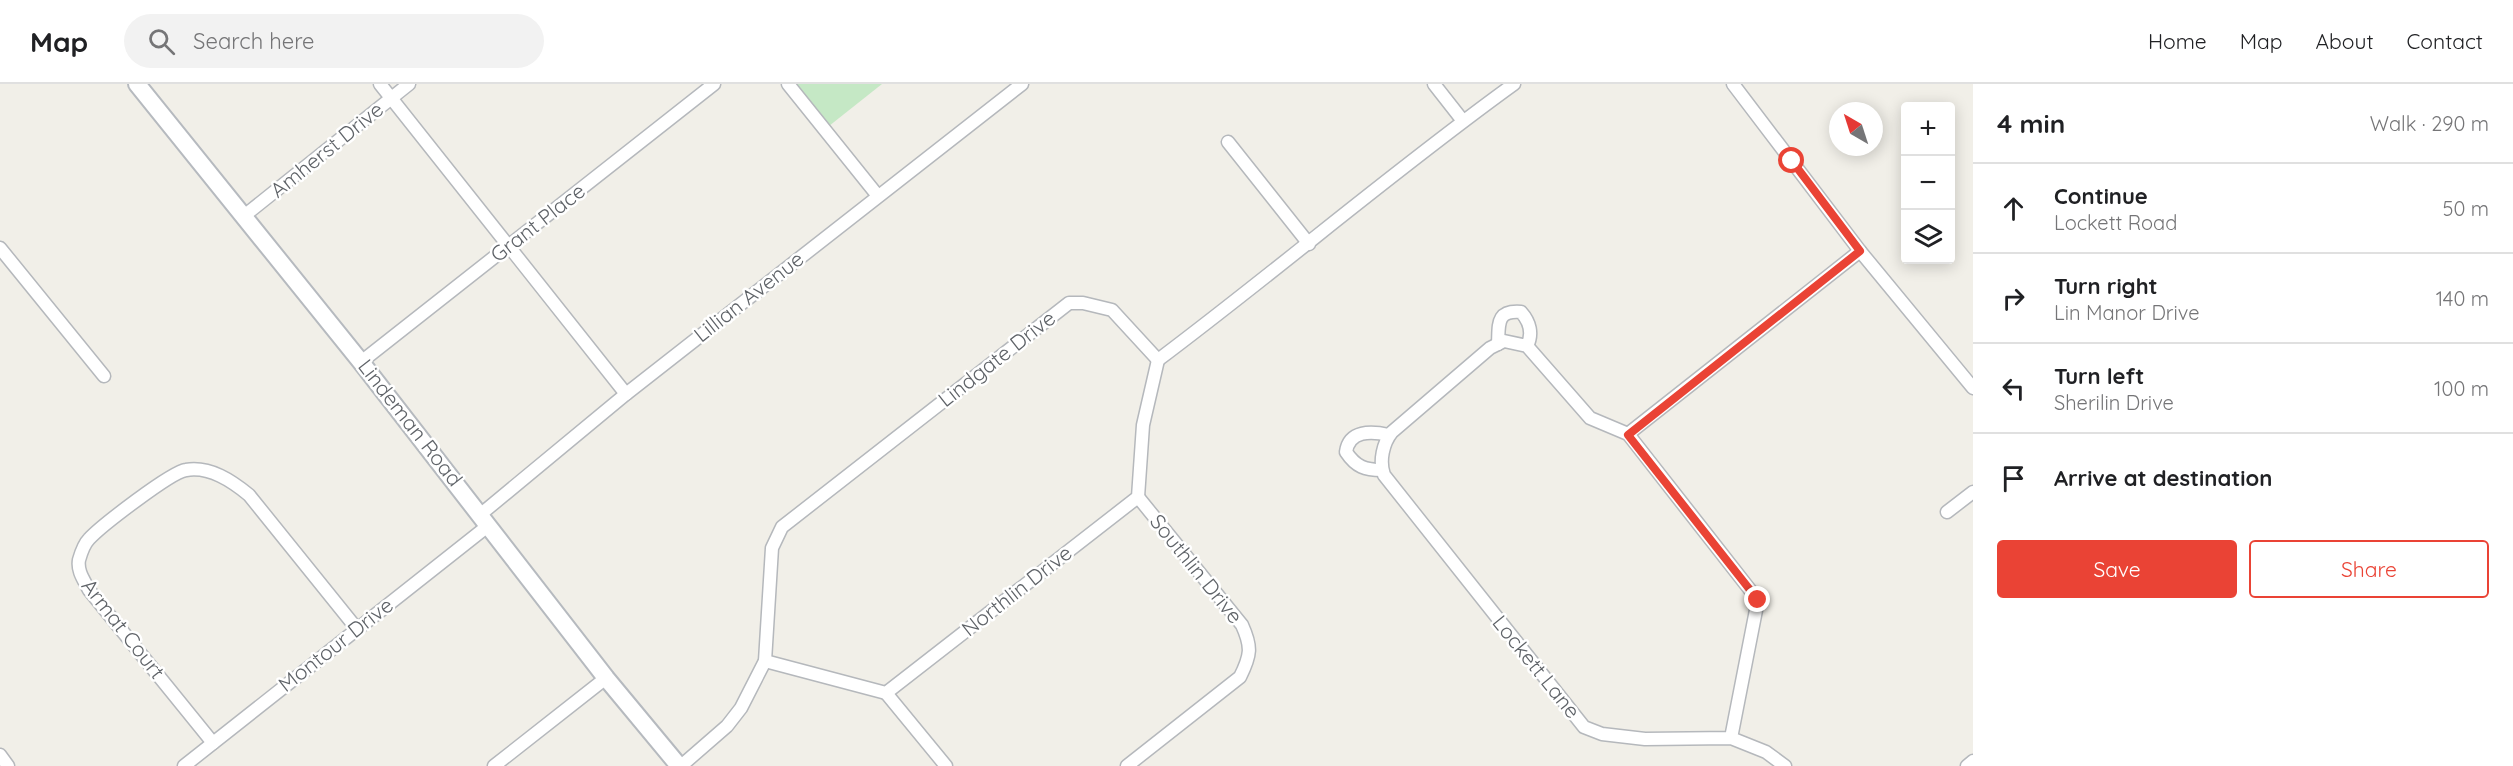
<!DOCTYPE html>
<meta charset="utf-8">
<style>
body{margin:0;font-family:Quicksand,sans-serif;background:#f2f2f2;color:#202124}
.controls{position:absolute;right:18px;top:18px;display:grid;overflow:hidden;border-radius:6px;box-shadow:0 3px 15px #0003}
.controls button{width:54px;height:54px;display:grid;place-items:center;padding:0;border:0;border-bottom:2px solid #e0e0e0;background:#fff;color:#202124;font:30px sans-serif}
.compass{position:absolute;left:1829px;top:18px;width:54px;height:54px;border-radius:50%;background:#fff;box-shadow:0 3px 15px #0003;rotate:321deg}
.stop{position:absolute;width:18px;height:18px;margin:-14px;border:4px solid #ea4335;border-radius:50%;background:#fff}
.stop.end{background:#ea4335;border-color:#fff;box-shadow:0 2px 6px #0008}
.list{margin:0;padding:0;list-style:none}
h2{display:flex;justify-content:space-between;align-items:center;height:78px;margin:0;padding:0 24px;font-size:26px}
h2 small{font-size:20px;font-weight:400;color:#757577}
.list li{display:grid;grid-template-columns:39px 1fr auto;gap:18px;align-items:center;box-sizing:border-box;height:90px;padding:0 24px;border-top:2px solid #e0e0e0}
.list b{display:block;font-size:22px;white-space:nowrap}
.list p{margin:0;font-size:20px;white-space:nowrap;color:#757577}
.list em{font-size:20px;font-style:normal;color:#757577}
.actions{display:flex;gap:12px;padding:18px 24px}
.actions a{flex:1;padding:14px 0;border:2px solid #ea4335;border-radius:6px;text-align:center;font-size:21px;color:#ea4335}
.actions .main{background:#ea4335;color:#fff}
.icon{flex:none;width:33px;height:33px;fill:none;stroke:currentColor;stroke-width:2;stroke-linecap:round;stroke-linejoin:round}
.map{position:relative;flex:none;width:1973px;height:682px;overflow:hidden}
header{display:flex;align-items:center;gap:36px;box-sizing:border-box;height:84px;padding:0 30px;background:#fff;border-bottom:2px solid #e0e0e0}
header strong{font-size:28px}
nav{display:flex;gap:33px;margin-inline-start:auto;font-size:21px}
.search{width:420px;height:54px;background:#f2f2f2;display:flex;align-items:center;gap:15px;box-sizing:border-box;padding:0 21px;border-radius:33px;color:#757577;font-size:22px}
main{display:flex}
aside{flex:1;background:#fff}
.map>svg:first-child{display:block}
</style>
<header>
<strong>Map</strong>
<div class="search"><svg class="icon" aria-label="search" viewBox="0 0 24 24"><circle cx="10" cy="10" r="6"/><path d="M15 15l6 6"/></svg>Search here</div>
<nav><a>Home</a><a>Map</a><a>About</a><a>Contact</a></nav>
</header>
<main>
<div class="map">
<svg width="1973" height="682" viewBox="0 0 1973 682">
<rect width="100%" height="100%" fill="#f1efe8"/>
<!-- green -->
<polygon fill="#c5e8c5" points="795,0 882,0 829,42"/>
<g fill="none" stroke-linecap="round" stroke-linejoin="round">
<!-- street casing -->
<g stroke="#b5b8bc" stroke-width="15">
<g id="street">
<polyline points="380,0 626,310"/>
<polyline points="788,0 878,112"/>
<polyline points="1434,0 1463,37"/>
<polyline points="1733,0 1860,167 1973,304"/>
<polyline points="1228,58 1309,160"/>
<polyline points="244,132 409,0"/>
<polyline points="0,164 104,292"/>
<path d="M1498,260C1499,240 1496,226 1521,228C1530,238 1533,250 1527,262"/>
<polyline points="361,278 714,0"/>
<polyline points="1628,350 1860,167"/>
<path d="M1382,386C1365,386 1356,383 1346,368C1349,346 1371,347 1389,351"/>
<polyline points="1947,428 1973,408"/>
<polyline points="481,430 626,310 1022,0"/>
<polyline points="765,577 886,609 1138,413 1143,341 1158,276"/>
<polyline points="886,609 946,682"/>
<path d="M1731,654L1758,516L1628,350L1590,334L1527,262L1504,257L1490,264L1392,348C1383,359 1379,377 1384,391L1584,643L1602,650L1645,655L1731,654L1766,668L1785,682"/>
<path d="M213,659L89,506C84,496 77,487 79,476C81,469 84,460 89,455C101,442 171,388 186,386C210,382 232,397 249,411L357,545"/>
<polyline points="0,671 8,682"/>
<polyline points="184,682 489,441"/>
<polyline points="494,682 606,594"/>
<path d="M681,682L727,642L741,624L765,577L772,464L782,443L1069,219H1083L1112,226L1158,276C1278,186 1392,88 1514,0"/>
<path d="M1127,682L1240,593C1251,571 1252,563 1242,541L1138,413"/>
<polyline points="1967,682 1973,677"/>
</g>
</g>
<!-- secondary casing -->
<g stroke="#b6babf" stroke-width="20">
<polyline id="secondary" points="137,0 361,278 606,594 679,682"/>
</g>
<!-- street -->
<use href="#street" stroke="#fff" stroke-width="12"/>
<!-- secondary -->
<use href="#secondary" stroke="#fff" stroke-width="16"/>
</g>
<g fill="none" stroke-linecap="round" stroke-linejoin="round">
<!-- route -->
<polyline stroke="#ea4335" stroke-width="8" points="1758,516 1628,351 1860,167 1792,77"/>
</g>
<g text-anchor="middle" stroke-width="5" stroke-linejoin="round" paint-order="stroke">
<!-- street labels -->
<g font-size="21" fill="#5f6368" stroke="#fff">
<text transform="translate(327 66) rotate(-39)" y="7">Amherst Drive</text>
<text transform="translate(538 139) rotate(-38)" y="7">Grant Place</text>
<text transform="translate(749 213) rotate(-38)" y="7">Lillian Avenue</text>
<text transform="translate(997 275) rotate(-38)" y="7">Lindgate Drive</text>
<text transform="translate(410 339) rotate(52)" y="7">Lindeman Road</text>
<text transform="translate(1196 485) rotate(51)" y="7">Southlin Drive</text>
<text transform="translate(1017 507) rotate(-38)" y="7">Northlin Drive</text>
<text transform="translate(123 545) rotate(52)" y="7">Armat Court</text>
<text transform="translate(336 561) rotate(-38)" y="7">Montour Drive</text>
<text transform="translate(1536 583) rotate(51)" y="7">Lockett Lane</text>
</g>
</g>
</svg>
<div class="controls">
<button>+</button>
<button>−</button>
<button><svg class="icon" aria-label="layers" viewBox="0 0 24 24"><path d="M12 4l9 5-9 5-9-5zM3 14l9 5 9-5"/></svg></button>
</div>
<svg class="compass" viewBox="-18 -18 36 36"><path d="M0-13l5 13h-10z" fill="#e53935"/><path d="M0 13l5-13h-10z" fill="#757577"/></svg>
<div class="stop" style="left:1792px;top:77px"></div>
<div class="stop end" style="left:1758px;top:516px"></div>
</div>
<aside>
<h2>4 min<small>Walk · 290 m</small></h2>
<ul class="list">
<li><svg class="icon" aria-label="ahead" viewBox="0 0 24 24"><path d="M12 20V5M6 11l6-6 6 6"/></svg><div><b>Continue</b><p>Lockett Road</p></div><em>50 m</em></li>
<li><svg class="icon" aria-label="right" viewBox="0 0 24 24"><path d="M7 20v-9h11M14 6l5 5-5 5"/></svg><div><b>Turn right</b><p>Lin Manor Drive</p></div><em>140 m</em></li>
<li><svg class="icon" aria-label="left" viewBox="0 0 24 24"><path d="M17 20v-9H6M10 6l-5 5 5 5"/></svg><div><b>Turn left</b><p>Sherilin Drive</p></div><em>100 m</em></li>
<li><svg class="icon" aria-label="arrive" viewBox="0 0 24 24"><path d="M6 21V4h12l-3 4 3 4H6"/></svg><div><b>Arrive at destination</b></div></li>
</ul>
<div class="actions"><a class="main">Save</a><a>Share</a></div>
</aside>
</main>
